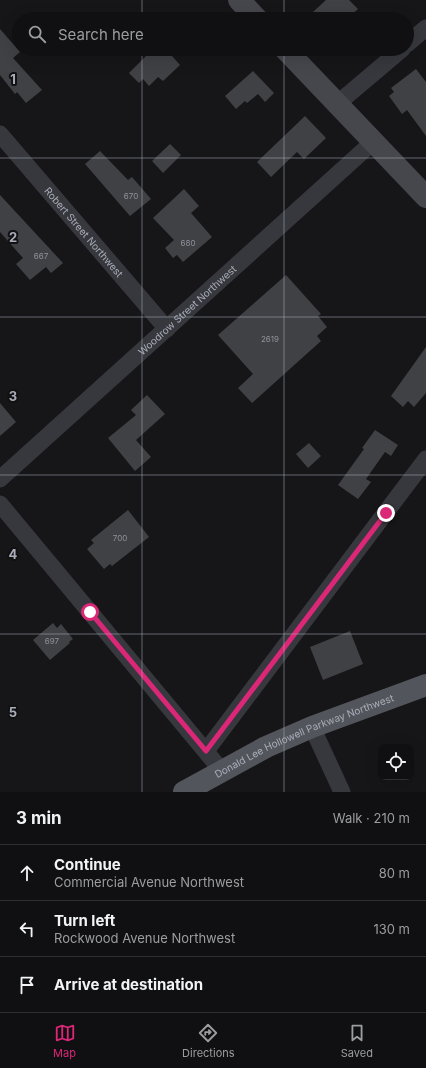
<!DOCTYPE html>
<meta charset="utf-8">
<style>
body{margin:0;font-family:Inter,sans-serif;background:#1e1e20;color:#f1f3f6}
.controls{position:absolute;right:12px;bottom:12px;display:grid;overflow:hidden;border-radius:8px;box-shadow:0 4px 16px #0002}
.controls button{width:36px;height:36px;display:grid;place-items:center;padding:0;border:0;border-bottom:1px solid #303032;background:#101012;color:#f1f3f6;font:20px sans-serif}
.stop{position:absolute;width:12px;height:12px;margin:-9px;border:3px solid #db2777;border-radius:50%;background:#fff}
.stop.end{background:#db2777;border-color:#fff;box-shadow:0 1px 4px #0008}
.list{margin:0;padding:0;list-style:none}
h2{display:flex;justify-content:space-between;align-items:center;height:52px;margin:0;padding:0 16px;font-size:17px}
h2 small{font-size:13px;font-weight:400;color:#9c9d9f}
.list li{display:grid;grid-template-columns:26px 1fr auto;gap:12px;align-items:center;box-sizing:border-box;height:56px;padding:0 16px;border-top:1px solid #303032}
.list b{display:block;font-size:15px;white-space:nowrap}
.list p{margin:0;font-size:13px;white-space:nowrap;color:#9c9d9f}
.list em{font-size:13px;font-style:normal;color:#9c9d9f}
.icon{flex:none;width:22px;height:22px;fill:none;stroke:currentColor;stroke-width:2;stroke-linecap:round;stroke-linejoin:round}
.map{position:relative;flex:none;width:426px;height:792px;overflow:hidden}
.search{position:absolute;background:#101012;box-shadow:0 4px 16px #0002;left:12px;right:12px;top:12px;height:44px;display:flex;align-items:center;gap:10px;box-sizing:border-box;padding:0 14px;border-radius:22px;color:#9c9d9f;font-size:15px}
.sheet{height:220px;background:#101012}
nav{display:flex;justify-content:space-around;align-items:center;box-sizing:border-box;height:56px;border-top:1px solid #303032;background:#101012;font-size:11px;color:#9c9d9f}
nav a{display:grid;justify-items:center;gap:2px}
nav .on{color:#db2777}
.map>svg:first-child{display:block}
</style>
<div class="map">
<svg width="426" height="792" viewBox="0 0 426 792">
<rect width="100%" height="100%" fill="#161618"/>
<!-- building -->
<g fill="#404145">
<polygon points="326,0 349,0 358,9 347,19 319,19 313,12"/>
<polygon points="0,29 20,52 13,58 42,90 26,103 17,92 15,94 0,75"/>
<polygon points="153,49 179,49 172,56 180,65 163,81 158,77 149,86 143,79 139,83 129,73"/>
<polygon points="416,69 426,82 426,136 407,110 402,114 389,96 394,92 391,88"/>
<polygon points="253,71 274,93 265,102 258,94 247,103 245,101 236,109 225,96"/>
<polygon points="305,116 326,138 304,159 297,152 271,177 257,162"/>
<polygon points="170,144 181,155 163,173 152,161"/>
<polygon points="100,151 128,180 132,177 151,199 130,216 85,164"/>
<polygon points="184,189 199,206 191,213 212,237 183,262 177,255 173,258 165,248 174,240 153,218"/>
<polygon points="0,195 63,263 51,273 46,267 30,280 16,264 23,258 0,232"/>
<polygon points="286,275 321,314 318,316 327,327 317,336 321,341 252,403 238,388 253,374 218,335"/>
<polygon points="426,347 426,393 414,407 408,401 403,407 391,396"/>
<polygon points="147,395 165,414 136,440 151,457 135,471 108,438 136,415 131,410"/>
<polygon points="0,403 16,422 0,436"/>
<polygon points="375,430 398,445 391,456 385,452 366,479 371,482 358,499 338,485 364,449 362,448"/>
<polygon points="309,443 321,456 308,468 296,454"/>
<polygon points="128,510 149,537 112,566 110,564 104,569 87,549 94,543 91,540"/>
<polygon points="53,623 57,628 61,624 73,639 69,642 70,643 50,660 33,640"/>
<polygon points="350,631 363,664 323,680 310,647"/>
</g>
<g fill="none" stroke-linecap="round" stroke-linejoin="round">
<!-- street -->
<g stroke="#37383d" stroke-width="17">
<polyline points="407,44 426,28"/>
<polyline points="337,104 402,49"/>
<path id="s1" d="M0,134L167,329"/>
<path id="s2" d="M0,479L373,142"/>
<polyline points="0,504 222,771"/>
<polyline points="312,727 342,792"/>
<polyline points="206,751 426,459"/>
</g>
<!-- secondary -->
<g stroke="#45474d" stroke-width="22">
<polyline points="239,0 257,19"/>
<polyline points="285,49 426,197"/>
</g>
<!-- primary -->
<path stroke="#53555c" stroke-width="22" id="s3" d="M184,792L266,747L312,727L426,685"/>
</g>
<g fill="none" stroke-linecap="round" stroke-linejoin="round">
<!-- route -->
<polyline stroke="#db2777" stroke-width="5" points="90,612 206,751 386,513"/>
</g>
<!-- grid -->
<path fill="none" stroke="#a8adb8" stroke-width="1" stroke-opacity="0.55" d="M142,0V19M284,0V19M142,49V792M284,49V792M0,158H426M0,317H426M0,475H426M0,634H426"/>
<g text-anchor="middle" stroke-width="4" stroke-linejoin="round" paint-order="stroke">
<!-- number labels -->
<g font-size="8" fill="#8e929b">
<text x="131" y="199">670</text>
<text x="188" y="246">680</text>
<text x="41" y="259">667</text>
<text x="270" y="342">2619</text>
<text x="120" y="541">700</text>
<text x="52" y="644">697</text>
</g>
<!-- street labels -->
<g font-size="10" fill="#a8adb8" stroke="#111113">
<text dy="4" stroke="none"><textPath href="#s1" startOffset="129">Robert Street Northwest</textPath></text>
<text dy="4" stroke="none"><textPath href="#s2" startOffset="252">Woodrow Street Northwest</textPath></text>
<text dy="4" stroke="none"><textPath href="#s3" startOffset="133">Donald Lee Hollowell Parkway Northwest</textPath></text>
</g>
</g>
<g font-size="13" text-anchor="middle" font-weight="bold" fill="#a8adb8" stroke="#111113" stroke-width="4" stroke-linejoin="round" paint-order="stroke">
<text x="13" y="84">1</text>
<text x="13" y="242">2</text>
<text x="13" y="401">3</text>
<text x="13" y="559">4</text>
<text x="13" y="717">5</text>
</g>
</svg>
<div class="controls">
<button><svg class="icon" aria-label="locate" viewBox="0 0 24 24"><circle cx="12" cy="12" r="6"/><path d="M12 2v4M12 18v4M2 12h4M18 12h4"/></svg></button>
</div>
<div class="stop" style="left:90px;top:612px"></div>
<div class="stop end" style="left:386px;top:513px"></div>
<div class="search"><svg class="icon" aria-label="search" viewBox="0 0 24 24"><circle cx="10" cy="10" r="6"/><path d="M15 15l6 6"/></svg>Search here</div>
</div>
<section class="sheet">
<h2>3 min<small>Walk · 210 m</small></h2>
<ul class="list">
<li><svg class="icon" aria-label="ahead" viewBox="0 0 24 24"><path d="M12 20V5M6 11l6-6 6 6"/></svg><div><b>Continue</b><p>Commercial Avenue Northwest</p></div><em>80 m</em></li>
<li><svg class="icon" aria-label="left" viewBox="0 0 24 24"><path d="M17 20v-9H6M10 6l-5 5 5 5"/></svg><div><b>Turn left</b><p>Rockwood Avenue Northwest</p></div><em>130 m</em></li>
<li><svg class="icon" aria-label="arrive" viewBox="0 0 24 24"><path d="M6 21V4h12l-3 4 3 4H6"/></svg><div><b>Arrive at destination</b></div></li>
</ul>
</section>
<nav>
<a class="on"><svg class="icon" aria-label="map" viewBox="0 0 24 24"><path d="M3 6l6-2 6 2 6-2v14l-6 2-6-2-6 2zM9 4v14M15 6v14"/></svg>Map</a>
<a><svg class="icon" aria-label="directions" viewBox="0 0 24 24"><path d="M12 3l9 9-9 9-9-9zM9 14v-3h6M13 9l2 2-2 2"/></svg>Directions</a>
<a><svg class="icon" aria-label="saved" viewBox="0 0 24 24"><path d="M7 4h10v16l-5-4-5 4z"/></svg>Saved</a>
</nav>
